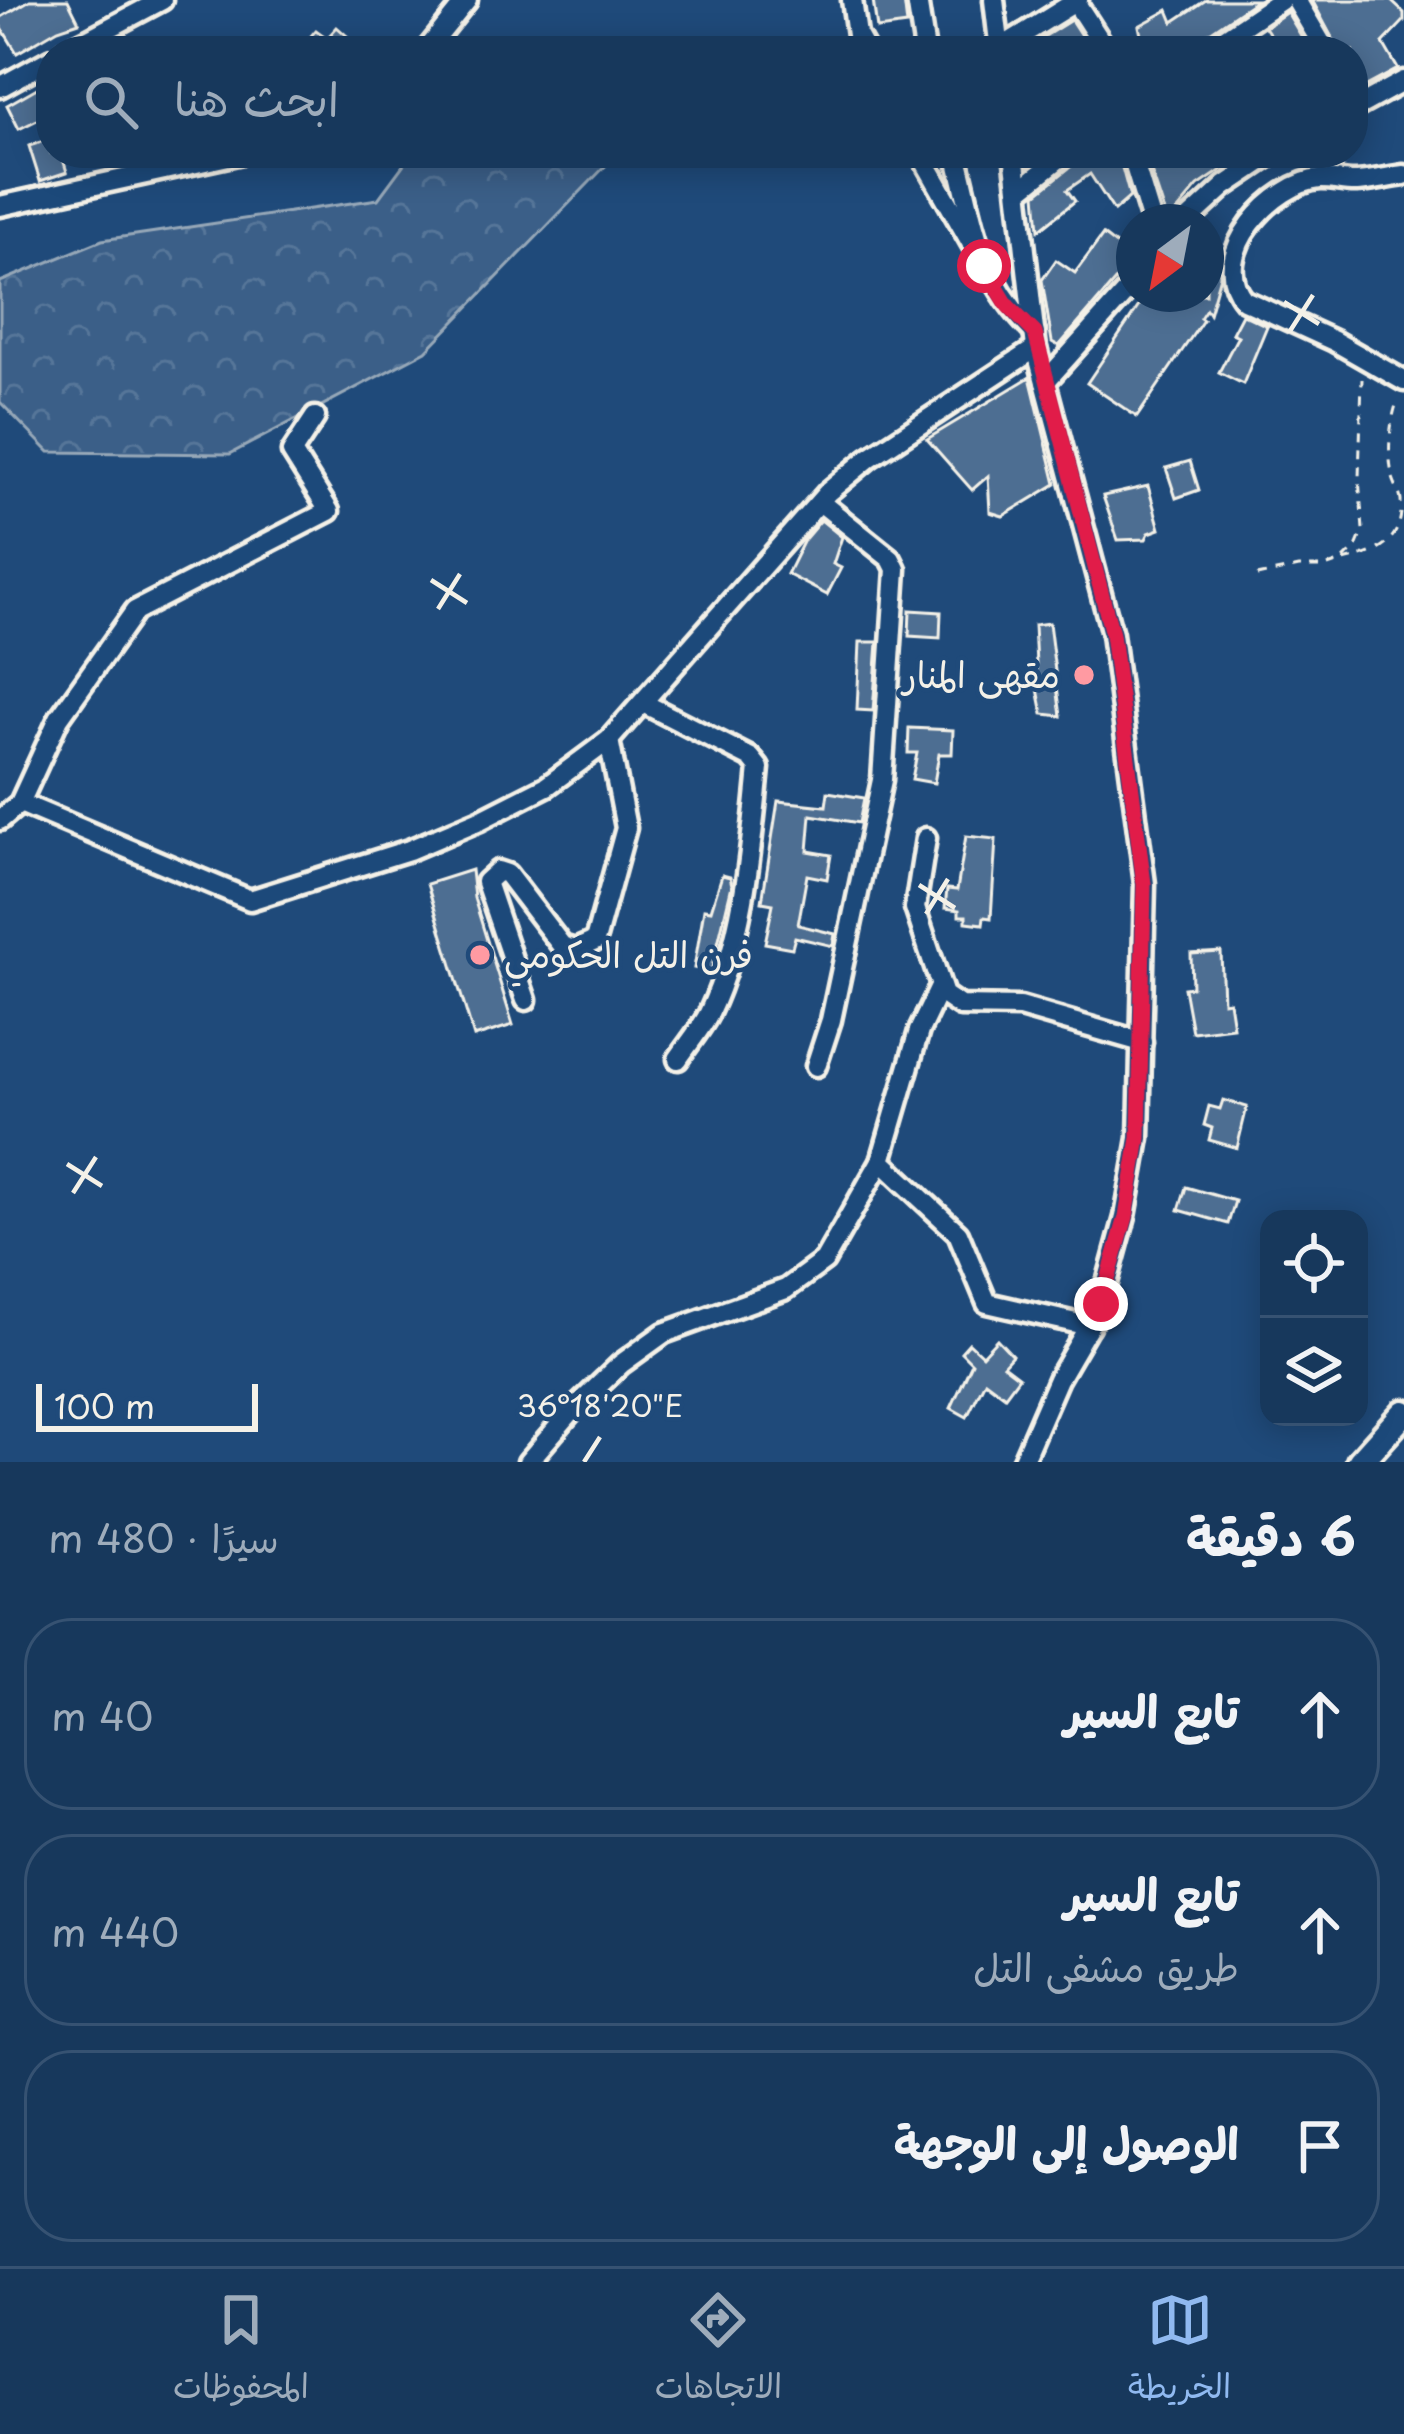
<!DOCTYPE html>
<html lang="ar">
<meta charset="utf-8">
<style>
body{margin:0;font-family:"Playpen Sans","Playpen Sans Arabic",sans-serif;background:#203f62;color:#f1f3f6;direction:rtl}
.controls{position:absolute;right:36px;bottom:36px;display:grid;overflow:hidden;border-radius:24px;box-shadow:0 6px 30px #0003}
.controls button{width:108px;height:108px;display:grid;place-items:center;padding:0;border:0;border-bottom:3px solid #365272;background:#17385c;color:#f1f3f6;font:60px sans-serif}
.compass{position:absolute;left:1116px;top:204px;width:108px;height:108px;border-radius:50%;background:#17385c;box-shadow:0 6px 30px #0003;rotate:212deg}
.scale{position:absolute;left:36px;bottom:30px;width:222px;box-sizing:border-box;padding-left:12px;border:6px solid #f4f1e8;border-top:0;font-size:33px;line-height:42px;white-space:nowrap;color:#f4f1e8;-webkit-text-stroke:9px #1f4a7a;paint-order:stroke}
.stop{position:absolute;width:36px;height:36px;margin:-27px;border:9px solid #e11d48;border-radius:50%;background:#fff}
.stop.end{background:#e11d48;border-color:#fff;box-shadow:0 3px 12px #0008}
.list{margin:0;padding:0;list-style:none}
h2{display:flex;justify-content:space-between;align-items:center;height:156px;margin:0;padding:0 48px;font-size:51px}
h2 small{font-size:39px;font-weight:400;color:#9eacbb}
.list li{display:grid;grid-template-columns:78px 1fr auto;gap:36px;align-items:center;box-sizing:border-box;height:192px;margin:0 24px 24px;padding:0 24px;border:3px solid #365272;border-radius:48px}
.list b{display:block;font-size:45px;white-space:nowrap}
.list p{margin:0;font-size:39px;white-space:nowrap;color:#9eacbb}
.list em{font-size:39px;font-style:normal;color:#9eacbb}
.icon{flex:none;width:66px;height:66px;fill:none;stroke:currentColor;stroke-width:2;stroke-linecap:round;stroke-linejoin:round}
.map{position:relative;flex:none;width:1404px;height:1462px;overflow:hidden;direction:ltr}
.search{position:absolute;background:#17385c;box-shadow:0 6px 30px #0003;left:36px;right:36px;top:36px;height:132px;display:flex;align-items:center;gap:30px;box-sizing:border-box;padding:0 42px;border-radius:48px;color:#9eacbb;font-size:45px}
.sheet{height:804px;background:#17385c}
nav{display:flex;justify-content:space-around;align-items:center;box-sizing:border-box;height:168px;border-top:3px solid #365272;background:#17385c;font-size:33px;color:#9eacbb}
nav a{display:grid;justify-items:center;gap:6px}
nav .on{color:#90b9f0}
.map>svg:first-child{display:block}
</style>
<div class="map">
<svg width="1404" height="1462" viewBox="0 0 1404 1462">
<defs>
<pattern id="forest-crowns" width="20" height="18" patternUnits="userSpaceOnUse" patternTransform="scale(3)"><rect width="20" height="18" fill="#3a5f88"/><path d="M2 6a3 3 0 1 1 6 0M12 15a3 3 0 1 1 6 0" fill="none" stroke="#577699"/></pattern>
</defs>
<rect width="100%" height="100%" fill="#1f4a7a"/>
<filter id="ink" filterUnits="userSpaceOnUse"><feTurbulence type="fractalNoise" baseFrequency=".00833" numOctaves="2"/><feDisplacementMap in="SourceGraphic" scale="24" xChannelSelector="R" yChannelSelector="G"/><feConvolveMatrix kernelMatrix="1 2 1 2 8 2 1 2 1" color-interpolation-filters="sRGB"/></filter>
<g filter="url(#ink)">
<!-- forest -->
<polygon fill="url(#forest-crowns)" stroke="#97a8b8" stroke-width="3" points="412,153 618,153 426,351 230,454 49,452 0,402 0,282 102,240 378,199"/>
<!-- building -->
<g fill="#4d6e92" stroke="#f4f1e8" stroke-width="3">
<polygon points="30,0 68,0 79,22 58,29 17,53 0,25 0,18"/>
<polygon points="873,0 904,0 907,25 877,29"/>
<polygon points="1206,0 1257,0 1198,40 1193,51 1121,51 1141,35 1139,26 1168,10 1173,22"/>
<polygon points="1312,0 1390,0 1404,13 1404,21 1383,43 1398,69 1357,91 1353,85 1353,51 1339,51"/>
<polygon points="1287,12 1310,51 1281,51 1265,27"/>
<polygon points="1071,20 1091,51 1021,51"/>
<polygon points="337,27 364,51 298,51 316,30 327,38"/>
<polygon points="51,80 51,113 19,129 7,105"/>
<polygon points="51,139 51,153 61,153 67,172 40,181 29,146"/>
<polygon points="1079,153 1118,153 1130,197 1114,211 1090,174 1067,190 1075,201 1039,230 1036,194 1074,164"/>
<polygon points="1145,153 1247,153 1198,186 1168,222"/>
<polygon points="1103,235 1134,259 1059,346 1052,342 1042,280 1056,260 1075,273"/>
<polygon points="1206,254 1220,264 1220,276 1209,314 1206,309 1200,318 1203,320 1137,417 1087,383 1147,294 1206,294"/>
<polygon points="1242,314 1267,326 1243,384 1219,372 1238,336 1232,333"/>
<polygon points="1030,377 1056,484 1003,516 990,512 988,476 972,490 927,439"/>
<polygon points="1190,461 1199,490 1176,498 1166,468"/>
<polygon points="1148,486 1160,529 1149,533 1146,539 1118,540 1103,496"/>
<polygon points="821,520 842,537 833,564 841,568 827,595 787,574 804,540"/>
<polygon points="910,610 941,612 940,638 909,636"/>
<polygon points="1049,623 1056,679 1061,716 1043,714 1037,684 1034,625"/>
<polygon points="860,642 878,642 873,711 857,710"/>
<polygon points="909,728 953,730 952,754 939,754 934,783 912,779 917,753 908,753"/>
<polygon points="828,792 864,798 859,823 811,815 808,851 831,855 827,879 807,875 798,925 835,934 833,946 795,937 792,948 765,943 773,904 762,902 778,801 826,806"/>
<polygon points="966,836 996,839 991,918 984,917 983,924 966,922 966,916 959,916 959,910 945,908 947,889 957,890"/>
<polygon points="471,870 474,898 513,1025 474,1037 427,884"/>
<polygon points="722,875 730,877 732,885 711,972 694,968 704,909 711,910"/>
<polygon points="1221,952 1223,1002 1229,1001 1233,1027 1192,1032 1184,988 1192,987 1191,954"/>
<polygon points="1223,1100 1247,1107 1237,1148 1209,1140 1212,1128 1204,1125 1209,1106 1220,1109"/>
<polygon points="1186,1187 1235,1201 1228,1224 1179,1210"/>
<polygon points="997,1339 1012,1355 1003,1365 1019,1377 1005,1396 985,1381 967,1417 951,1408 972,1363 961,1352 969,1343 982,1355"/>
</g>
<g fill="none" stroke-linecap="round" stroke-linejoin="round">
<!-- minor casing -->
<g stroke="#f4f1e8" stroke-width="27">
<g id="minor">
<polyline points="852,0 857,35 866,51"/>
<polyline points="917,0 925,51"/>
<polyline points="994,0 1000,51"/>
<polyline points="1074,0 1107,51"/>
<polyline points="1296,0 1326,51"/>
<polyline points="999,49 1078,0"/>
<polyline points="66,51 162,0"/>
<polyline points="426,51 467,0"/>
<polyline points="1206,51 1281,0"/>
<polyline points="0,87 51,59"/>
<polyline points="1353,109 1404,81"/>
<polyline points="920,153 973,246"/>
<path d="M956,153C975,227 978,277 1035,333"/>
<polyline points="1014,153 1036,348 1112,634 1145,884 1139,1138 1125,1217 1101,1305 1058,1379 1022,1462"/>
<polyline points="1131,153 1152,222"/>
<path d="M1404,175C1389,177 1373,181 1357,182C1345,183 1332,178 1320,179C1276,182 1205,254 1244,300L1334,341L1404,381"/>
<polyline points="1020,190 1066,153"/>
<polyline points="0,206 242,153"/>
<polyline points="1186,222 1225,186 1274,153"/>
<polyline points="1045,382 1134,283"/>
<path d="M643,703L751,758L759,768C751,849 744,939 709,1013C701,1029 688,1044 678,1059"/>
<polyline points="20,803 250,900 409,850 480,820 547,786 609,740 828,492 869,458 1036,348"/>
<polyline points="0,820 20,803 59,718 135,611 329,511 292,452 315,417"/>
<polyline points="926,838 915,908 944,995 960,1006 1020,1007 1142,1042"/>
<polyline points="526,1000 486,882 498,871 507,874 562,946 575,950 595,941 626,828 609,740"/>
<polyline points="816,1066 831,1020 882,780 896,569 891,559 820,502"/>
<polyline points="881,1161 958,1233 987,1303 1089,1326"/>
<polyline points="528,1462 570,1413 621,1364 664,1333 786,1289 824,1261 881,1161 919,1031 939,989"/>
</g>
</g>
<!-- major casing -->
<g stroke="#f4f1e8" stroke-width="33">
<polyline id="major" points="1360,1462 1404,1413"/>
</g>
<!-- path -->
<g stroke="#f4f1e8" stroke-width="3" stroke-dasharray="9 9" stroke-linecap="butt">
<path d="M1344,561C1377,553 1404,542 1401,501C1400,492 1394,484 1392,474C1387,451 1390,421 1398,399"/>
<polyline points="1257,576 1299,567 1325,567 1342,561 1356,547 1363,530 1359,478 1362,379"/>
</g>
<!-- minor -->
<use href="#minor" stroke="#1f4a7a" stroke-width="18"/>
<!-- major -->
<use href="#major" stroke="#1f4a7a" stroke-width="24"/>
</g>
</g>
<g fill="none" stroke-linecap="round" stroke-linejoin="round" filter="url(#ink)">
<!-- route -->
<polyline stroke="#e11d48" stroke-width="15" points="984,266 1008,306 1035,333 1112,634 1144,884 1139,1138 1126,1217 1101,1304"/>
</g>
<!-- ticks -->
<path fill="none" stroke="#f4f1e8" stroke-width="4.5" d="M1284,302L1319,324M1290,331L1313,295M431,580L467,603M438,609L460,574M919,885L955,908M926,914L948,879M67,1164L102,1186M73,1193L96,1157M584,1462L600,1437"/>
<!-- markers -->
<g fill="#ff9aa2" stroke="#1f4a7a" stroke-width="4.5">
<circle cx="1084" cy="675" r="12"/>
<circle cx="480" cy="955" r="12"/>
</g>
<g text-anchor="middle" stroke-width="9" stroke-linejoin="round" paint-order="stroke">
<!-- poi labels -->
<g font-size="36" fill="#f4f1e8" stroke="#1f4a7a" text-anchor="end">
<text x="1060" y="688">مقهى المنار</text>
<text x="504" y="968" text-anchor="start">فرن التل الحكومي</text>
</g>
</g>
<g font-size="30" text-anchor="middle" fill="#f4f1e8" stroke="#1f4a7a" stroke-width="9" stroke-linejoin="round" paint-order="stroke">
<text x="600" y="1417">36°18'20"E</text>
</g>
</svg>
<div class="controls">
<button><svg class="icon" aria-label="locate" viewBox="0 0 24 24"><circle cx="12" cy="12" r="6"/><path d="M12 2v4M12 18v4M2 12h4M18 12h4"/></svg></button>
<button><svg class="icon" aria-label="layers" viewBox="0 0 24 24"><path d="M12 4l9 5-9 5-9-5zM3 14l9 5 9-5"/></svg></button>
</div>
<svg class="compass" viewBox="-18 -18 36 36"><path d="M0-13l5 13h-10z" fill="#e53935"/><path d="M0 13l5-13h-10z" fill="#9eacbb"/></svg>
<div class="scale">100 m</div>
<div class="stop" style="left:984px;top:266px"></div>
<div class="stop end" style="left:1101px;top:1304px"></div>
<div class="search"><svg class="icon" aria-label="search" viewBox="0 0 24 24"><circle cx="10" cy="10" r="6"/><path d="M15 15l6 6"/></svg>ابحث هنا</div>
</div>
<section class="sheet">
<h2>6 دقيقة<small>سيرًا · 480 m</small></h2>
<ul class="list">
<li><svg class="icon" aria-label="ahead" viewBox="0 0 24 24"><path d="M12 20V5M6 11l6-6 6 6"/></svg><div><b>تابع السير</b></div><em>40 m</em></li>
<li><svg class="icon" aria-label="ahead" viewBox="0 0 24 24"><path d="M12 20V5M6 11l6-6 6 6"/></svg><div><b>تابع السير</b><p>طريق مشفى التل</p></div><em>440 m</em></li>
<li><svg class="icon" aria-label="arrive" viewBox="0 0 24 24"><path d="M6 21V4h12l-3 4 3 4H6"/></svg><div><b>الوصول إلى الوجهة</b></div></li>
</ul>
</section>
<nav>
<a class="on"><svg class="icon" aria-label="map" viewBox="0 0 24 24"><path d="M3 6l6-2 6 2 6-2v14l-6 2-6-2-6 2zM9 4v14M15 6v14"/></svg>الخريطة</a>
<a><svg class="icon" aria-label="directions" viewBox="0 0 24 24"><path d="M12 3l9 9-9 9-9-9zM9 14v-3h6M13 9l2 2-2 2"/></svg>الاتجاهات</a>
<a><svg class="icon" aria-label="saved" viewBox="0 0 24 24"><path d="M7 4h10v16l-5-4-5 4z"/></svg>المحفوظات</a>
</nav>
